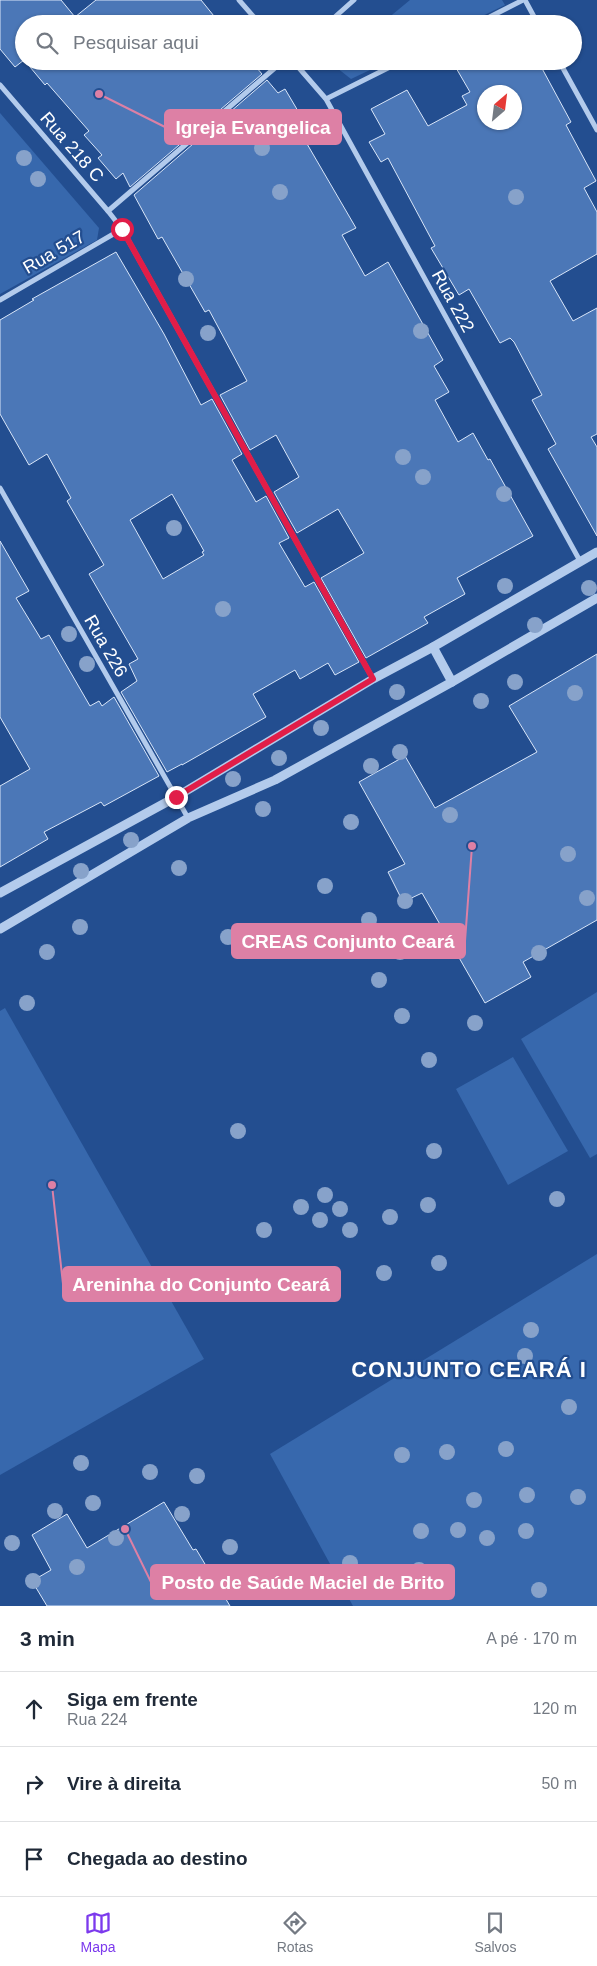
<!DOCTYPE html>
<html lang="pt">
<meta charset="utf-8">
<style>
body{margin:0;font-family:Helvetica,sans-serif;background:#f6f6f7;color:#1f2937}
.compass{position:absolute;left:477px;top:85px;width:45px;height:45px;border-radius:50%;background:#fff;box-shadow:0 1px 4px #0004;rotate:28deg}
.stop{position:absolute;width:15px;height:15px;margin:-11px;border:4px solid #e11d48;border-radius:50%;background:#fff}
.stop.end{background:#e11d48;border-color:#fff;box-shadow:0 1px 5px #0008}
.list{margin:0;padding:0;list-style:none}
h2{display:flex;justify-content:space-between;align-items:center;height:65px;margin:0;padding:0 20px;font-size:21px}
h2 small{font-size:16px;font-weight:400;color:#747a83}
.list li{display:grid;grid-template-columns:32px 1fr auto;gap:15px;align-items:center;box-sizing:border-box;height:75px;padding:0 20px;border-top:1px solid #e0e1e3}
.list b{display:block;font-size:19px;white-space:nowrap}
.list p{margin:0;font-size:16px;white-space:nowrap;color:#747a83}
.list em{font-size:16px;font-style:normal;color:#747a83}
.icon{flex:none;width:28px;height:28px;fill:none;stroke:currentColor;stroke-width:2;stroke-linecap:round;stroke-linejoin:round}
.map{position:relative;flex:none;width:597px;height:1606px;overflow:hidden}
.search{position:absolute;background:#fff;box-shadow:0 1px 4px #0004;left:15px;right:15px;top:15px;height:55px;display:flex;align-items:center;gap:12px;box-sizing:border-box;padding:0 18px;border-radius:28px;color:#747a83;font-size:19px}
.sheet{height:290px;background:#fff}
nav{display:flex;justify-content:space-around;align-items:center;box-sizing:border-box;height:70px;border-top:1px solid #e0e1e3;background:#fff;font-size:14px;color:#747a83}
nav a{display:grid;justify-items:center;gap:2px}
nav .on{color:#7c3aed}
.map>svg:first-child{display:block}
</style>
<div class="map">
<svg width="597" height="1606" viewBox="0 0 597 1606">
<rect width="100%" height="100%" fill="#234e90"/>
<!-- green -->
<g fill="#3768ad">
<polygon points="410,0 502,0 505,5 466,24 381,24"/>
<polygon points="335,61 389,61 351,79 332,64"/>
<polygon points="0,113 99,228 97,240 0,294"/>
<polygon points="597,992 597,1154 590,1158 521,1039"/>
<polygon points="5,1008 204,1359 0,1475 0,1011"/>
<polygon points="513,1057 568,1151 508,1185 456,1089"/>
<polygon points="597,1254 597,1606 353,1606 270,1454"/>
</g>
<!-- building -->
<g fill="#4b77b7" stroke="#d9e6f9" fill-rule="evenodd">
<polygon points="0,0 61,0 75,17 96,0 201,0 218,21 218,24 24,24 24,60 15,67 0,49"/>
<polygon points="25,61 251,61 262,74 130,187 123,173 116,179 98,158 102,155 84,135 89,131 47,83 45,85"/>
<path d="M452,61H538L571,122L566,125L596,181L584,188L597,212V254L550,281L573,321L597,308V434L591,437L597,447V536L548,449L556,444L532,400L542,395L514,342L510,338L500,343L469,289L459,295L431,248L435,246L388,158L381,162L369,142L385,134L371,109L407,90L428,126L467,105L462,96L470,92ZM484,92H514V122H484Z"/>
<polygon points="267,80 278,93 285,89 298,111 293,114 306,135 303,137 356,228 342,235 365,276 388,262 443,360 434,366 449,392 435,400 458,442 473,433 488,460 490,459 533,536 457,578 465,594 424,617 428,623 366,658 321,578 364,553 338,509 297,533 274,492 299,477 276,435 250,450 220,395 247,381 209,310 205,312 162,237 158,239 134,195"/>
<path d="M116,252L164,334L201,405L212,399L242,454L232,460L256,502L266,496L289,538L279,543L305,587L314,582L359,662L335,675L328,663L300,679L295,670L253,694L266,717L182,765V764L167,772L121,692L137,681L129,664L138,659L89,574L104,565L67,501L71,498L47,454L29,465L0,414V320L34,300L32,299ZM172,494L204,551L202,552L204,555L163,579L130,520Z"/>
<polygon points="0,541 29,591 16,598 41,639 49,635 90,706 99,701 102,706 114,697 159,776 104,806 101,802 44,832 48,839 0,867 0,786 30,769 0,717"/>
<polygon points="597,654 597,920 523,962 531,977 485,1003 422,893 403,902 388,872 405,864 359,782 405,756 435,808 537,752 509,706"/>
<polygon points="164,1502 193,1550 196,1549 230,1606 47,1606 32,1581 51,1570 32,1535 67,1514 87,1548"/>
</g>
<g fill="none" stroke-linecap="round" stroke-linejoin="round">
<!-- minor -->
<g stroke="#b3cbec" stroke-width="5">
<polyline points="239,0 260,24"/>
<polyline points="525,0 538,24"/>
<polyline points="327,24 354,0"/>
<polyline points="476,24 523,0"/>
<polyline points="293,61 326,99 580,561"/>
<polyline points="559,61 597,130"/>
<polyline points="0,85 108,211 122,229 373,679"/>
<polyline points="326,99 402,61"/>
<polyline points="108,211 283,61"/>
<polyline points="0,300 122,229"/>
<polyline points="0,488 188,818"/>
</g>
<!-- tertiary -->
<g stroke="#b3cbec" stroke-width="9">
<polyline points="433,647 452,682"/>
<polyline points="0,893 176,797 373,679 433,647 597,552"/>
<polyline points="0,929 188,818 275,780 452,682 597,598"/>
</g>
</g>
<!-- trees -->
<g fill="#87a2ca">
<circle cx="262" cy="148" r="8"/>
<circle cx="24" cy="158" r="8"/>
<circle cx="38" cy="179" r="8"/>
<circle cx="280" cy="192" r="8"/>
<circle cx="516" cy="197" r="8"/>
<circle cx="186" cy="279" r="8"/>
<circle cx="421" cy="331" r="8"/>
<circle cx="208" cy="333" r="8"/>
<circle cx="403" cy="457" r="8"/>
<circle cx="423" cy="477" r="8"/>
<circle cx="504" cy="494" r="8"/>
<circle cx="174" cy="528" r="8"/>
<circle cx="505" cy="586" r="8"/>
<circle cx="589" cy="588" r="8"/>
<circle cx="223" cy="609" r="8"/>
<circle cx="535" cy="625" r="8"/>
<circle cx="69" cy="634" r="8"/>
<circle cx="87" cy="664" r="8"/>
<circle cx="515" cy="682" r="8"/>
<circle cx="397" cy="692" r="8"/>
<circle cx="575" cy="693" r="8"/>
<circle cx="481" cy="701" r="8"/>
<circle cx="321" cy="728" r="8"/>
<circle cx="400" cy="752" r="8"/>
<circle cx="279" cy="758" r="8"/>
<circle cx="371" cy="766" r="8"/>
<circle cx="233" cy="779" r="8"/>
<circle cx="263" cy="809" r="8"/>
<circle cx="450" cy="815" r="8"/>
<circle cx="351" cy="822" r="8"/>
<circle cx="131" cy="840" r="8"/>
<circle cx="568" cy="854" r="8"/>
<circle cx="179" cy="868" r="8"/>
<circle cx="81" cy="871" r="8"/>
<circle cx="325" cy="886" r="8"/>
<circle cx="587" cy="898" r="8"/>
<circle cx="405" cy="901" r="8"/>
<circle cx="369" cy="920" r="8"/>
<circle cx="80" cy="927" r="8"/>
<circle cx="228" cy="937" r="8"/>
<circle cx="47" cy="952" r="8"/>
<circle cx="400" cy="952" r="8"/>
<circle cx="539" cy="953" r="8"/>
<circle cx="379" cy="980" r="8"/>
<circle cx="27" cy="1003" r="8"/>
<circle cx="402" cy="1016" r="8"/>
<circle cx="475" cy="1023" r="8"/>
<circle cx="429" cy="1060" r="8"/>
<circle cx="238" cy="1131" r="8"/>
<circle cx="434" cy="1151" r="8"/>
<circle cx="325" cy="1195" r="8"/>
<circle cx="557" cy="1199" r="8"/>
<circle cx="428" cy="1205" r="8"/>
<circle cx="301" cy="1207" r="8"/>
<circle cx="340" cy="1209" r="8"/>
<circle cx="390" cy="1217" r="8"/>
<circle cx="320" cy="1220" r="8"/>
<circle cx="264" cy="1230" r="8"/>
<circle cx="350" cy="1230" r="8"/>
<circle cx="439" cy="1263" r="8"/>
<circle cx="384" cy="1273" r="8"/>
<circle cx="531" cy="1330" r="8"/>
<circle cx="525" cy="1356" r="8"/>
<circle cx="569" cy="1407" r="8"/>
<circle cx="506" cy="1449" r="8"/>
<circle cx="447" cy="1452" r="8"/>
<circle cx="402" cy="1455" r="8"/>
<circle cx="81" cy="1463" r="8"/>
<circle cx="150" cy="1472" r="8"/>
<circle cx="197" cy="1476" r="8"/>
<circle cx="527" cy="1495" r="8"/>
<circle cx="578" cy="1497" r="8"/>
<circle cx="474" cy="1500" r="8"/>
<circle cx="93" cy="1503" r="8"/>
<circle cx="55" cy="1511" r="8"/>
<circle cx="182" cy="1514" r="8"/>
<circle cx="458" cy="1530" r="8"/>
<circle cx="421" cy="1531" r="8"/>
<circle cx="526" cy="1531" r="8"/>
<circle cx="116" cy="1538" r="8"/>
<circle cx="487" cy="1538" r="8"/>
<circle cx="12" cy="1543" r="8"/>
<circle cx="230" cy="1547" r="8"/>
<circle cx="350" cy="1563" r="8"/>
<circle cx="77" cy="1567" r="8"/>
<circle cx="419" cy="1570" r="8"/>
<circle cx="33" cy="1581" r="8"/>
<circle cx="539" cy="1590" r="8"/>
</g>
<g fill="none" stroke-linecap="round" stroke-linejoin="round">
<!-- route -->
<polyline stroke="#e11d48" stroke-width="6" points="122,229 373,679 176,797"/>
</g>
<g text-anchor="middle" stroke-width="4.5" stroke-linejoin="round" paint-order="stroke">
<!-- street labels -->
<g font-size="18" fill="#fff" stroke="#234e90">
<text transform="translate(72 147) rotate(49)" y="6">Rua 218 C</text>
<text transform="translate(54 252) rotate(-30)" y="6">Rua 517</text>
<text transform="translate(453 301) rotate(61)" y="6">Rua 222</text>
<text transform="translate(106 646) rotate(60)" y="6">Rua 226</text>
</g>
<!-- district labels -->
<g font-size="22" font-weight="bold" letter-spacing="1" fill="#fff" stroke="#234e90">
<text x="469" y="1377">CONJUNTO CEARÁ I</text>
</g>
</g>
<!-- callouts -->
<path fill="none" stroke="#dd80a5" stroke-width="2" d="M99 94L165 127M472 846L465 941M52 1185L63 1284M125 1529L151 1582"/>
<g fill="#dd80a5" stroke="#234e90" stroke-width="2">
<circle cx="99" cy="94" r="5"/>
<circle cx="472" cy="846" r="5"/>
<circle cx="52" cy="1185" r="5"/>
<circle cx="125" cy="1529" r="5"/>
</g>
<g fill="#dd80a5" stroke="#dd80a5" stroke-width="2">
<rect x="165" y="110" width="176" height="34" rx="5"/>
<rect x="232" y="924" width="233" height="34" rx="5"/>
<rect x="63" y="1267" width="277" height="34" rx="5"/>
<rect x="151" y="1565" width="303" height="34" rx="5"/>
</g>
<g font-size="19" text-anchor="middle" font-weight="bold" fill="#fff">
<text x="253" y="134">Igreja Evangelica</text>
<text x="348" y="948">CREAS Conjunto Ceará</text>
<text x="201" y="1291">Areninha do Conjunto Ceará</text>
<text x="303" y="1589">Posto de Saúde Maciel de Brito</text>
</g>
</svg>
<svg class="compass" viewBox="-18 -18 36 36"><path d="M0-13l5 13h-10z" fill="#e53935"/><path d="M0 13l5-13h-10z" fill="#747a83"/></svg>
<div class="stop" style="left:122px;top:229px"></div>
<div class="stop end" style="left:176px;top:797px"></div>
<div class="search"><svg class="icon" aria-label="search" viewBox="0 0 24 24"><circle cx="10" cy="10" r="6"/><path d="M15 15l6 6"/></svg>Pesquisar aqui</div>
</div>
<section class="sheet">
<h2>3 min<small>A pé · 170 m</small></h2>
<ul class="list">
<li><svg class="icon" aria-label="ahead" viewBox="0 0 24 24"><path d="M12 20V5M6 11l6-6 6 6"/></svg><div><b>Siga em frente</b><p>Rua 224</p></div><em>120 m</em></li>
<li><svg class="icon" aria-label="right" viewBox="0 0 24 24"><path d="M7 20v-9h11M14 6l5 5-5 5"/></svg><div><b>Vire à direita</b></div><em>50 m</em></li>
<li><svg class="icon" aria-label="arrive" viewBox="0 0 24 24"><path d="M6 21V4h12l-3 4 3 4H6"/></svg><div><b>Chegada ao destino</b></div></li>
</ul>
</section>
<nav>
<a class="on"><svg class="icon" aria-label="map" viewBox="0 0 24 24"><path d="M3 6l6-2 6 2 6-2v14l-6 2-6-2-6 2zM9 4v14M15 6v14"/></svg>Mapa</a>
<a><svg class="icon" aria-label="directions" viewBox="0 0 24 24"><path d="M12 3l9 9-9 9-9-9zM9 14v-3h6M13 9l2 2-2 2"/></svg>Rotas</a>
<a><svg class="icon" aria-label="saved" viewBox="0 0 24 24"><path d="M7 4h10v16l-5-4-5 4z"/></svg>Salvos</a>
</nav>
